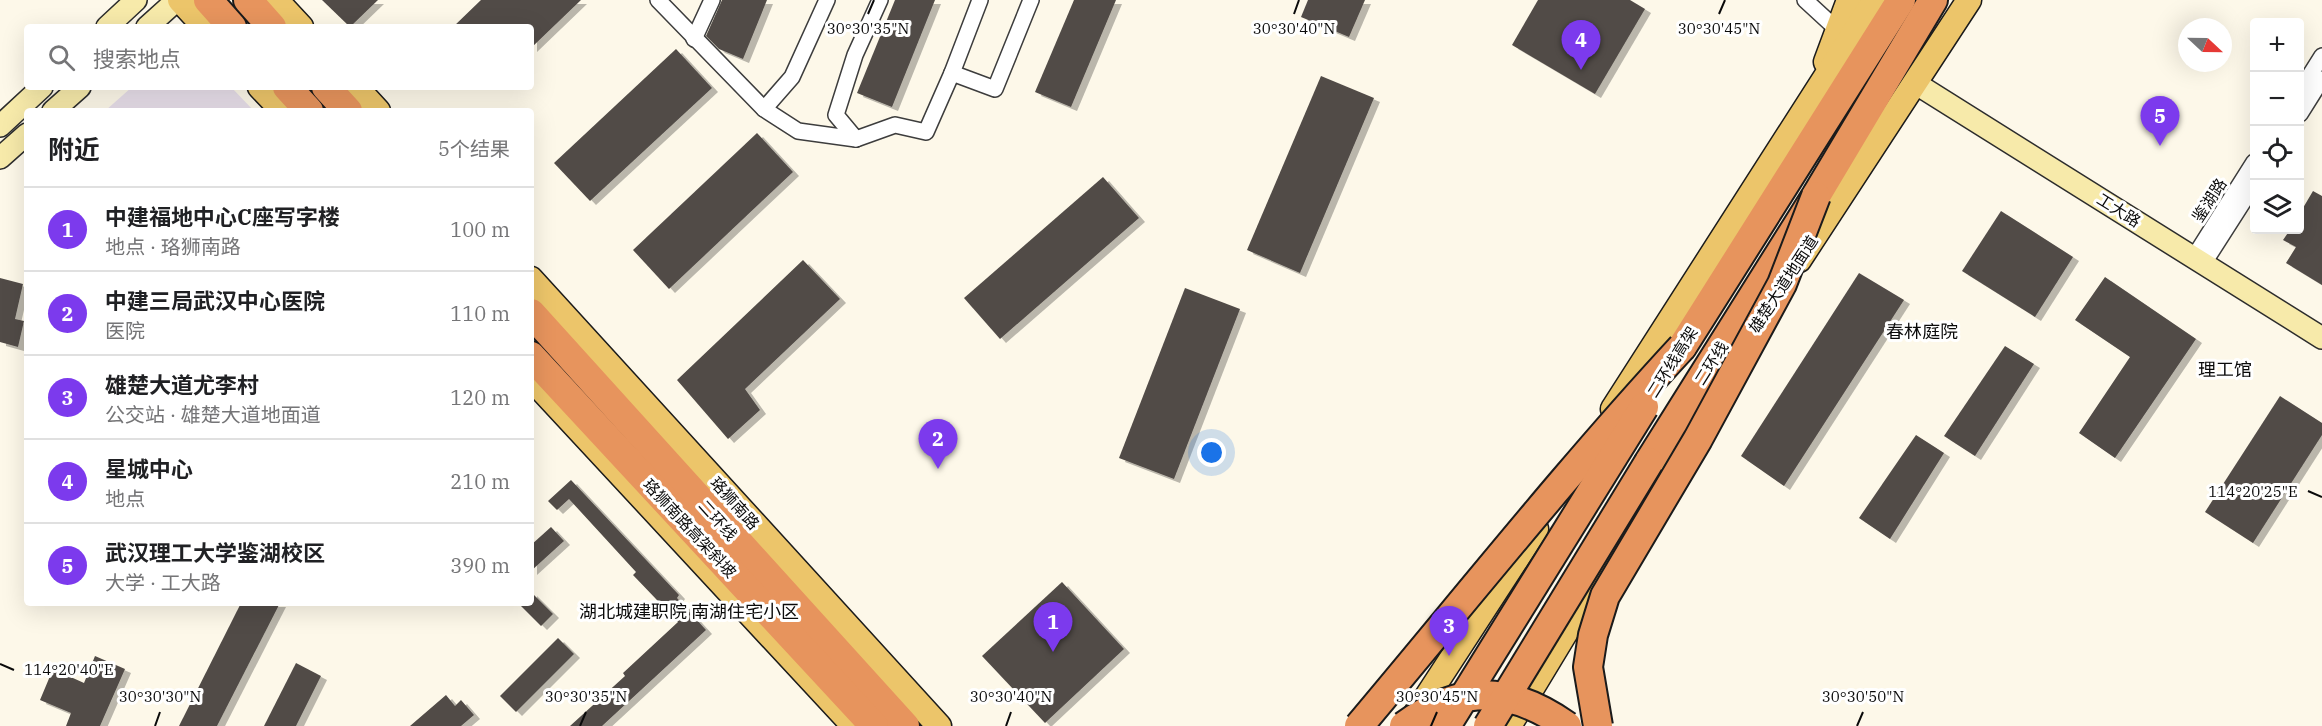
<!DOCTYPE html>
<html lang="zh">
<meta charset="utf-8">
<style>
body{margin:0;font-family:"IBM Plex Serif","Noto Sans SC",serif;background:#f2f2f2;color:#202124}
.controls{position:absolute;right:18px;top:18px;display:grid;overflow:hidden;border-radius:6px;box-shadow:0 6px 24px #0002}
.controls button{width:54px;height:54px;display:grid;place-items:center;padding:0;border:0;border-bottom:2px solid #e0e0e0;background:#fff;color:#202124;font:30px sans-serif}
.compass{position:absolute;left:2178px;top:18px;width:54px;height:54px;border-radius:50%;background:#fff;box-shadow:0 6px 24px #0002;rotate:112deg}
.you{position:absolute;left:1212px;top:453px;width:21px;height:21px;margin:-15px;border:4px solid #fff;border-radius:50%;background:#1a73e8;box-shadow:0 0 0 9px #1a73e833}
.badge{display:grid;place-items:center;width:39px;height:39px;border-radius:50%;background:#7c3aed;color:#fff;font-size:20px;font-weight:700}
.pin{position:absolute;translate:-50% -50px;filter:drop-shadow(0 2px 3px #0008)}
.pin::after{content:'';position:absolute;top:32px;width:21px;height:18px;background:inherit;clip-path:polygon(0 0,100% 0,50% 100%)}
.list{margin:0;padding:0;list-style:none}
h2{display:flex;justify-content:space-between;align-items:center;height:78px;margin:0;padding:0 24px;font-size:26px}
h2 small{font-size:20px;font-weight:400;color:#757577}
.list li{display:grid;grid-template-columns:39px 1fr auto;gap:18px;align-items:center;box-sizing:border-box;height:84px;padding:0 24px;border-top:2px solid #e0e0e0}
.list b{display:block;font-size:22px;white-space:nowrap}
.list p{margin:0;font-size:20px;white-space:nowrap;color:#757577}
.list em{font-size:20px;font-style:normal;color:#757577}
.icon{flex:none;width:33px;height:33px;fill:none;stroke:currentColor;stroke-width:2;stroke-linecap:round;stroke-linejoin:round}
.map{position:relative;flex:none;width:2322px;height:726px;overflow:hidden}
.search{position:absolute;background:#fff;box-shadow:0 6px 24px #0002;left:24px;top:24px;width:510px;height:66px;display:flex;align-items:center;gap:15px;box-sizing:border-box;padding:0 21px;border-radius:6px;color:#757577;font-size:22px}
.panel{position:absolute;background:#fff;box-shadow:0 6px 24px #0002;left:24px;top:108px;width:510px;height:498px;border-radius:6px}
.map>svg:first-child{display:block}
</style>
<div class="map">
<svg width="2322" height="726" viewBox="0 0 2322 726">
<defs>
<filter id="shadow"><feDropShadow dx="6" dy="4" stdDeviation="0" flood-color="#0004"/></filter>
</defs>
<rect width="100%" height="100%" fill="#fdf8e9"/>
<!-- industrial -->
<polygon fill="#e7dee9" points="132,87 231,87 254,111 105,111"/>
<!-- building -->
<g fill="#514b47" filter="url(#shadow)">
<polygon points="322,0 378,0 350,27"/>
<polygon points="481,0 581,0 531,48 531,27 453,27"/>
<polygon points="722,0 767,0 743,59 719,49 706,36"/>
<polygon points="895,0 935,0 892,107 857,93"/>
<polygon points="1074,0 1116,0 1071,107 1035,92"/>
<polygon points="1308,0 1365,0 1349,37 1301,17"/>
<polygon points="1538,0 1630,0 1645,9 1595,94 1512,45"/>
<polygon points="676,49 712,88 590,201 554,163"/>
<polygon points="1321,76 1374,98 1300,273 1247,250"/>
<polygon points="757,133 793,172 669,289 633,250"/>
<polygon points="1103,177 1139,218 1000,339 964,298"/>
<polygon points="2313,191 2322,196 2322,285 2286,263 2296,247 2283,240 2290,230 2300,230 2300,213"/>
<polygon points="2001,211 2073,257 2035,317 1962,271"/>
<polygon points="803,260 840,299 745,389 760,410 728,439 677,380"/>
<polygon points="1859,273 1904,300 1784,486 1741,456"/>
<polygon points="2105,277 2196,339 2115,458 2079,433 2130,357 2075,320"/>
<polygon points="0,278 23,284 15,319 24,321 18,347 0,342"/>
<polygon points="1185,288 1240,309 1174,479 1119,458"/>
<polygon points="2005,346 2034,364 1975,456 1944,436"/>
<polygon points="2280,396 2322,423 2322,435 2253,543 2205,512"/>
<polygon points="1916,435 1944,453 1890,539 1859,518"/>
<polygon points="571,480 679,595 677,598 706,630 602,726 570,726 625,676 623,673 678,622 633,575 636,572 569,499 557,510 548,501"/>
<polygon points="551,527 564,541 531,571 531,545"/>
<polygon points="1062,582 1124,649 1045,723 982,656"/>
<polygon points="531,592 553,614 541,626 518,603 531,603"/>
<polygon points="241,603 280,603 217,726 179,726"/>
<polygon points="558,638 574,654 516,712 500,696"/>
<polygon points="95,656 125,669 100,726 66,726 71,713 40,700 53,669 84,683"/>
<polygon points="296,663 321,676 296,726 264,726"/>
<polygon points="446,695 455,706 461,700 474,715 461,726 410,726"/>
</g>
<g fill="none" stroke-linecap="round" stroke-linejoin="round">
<!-- street casing -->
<g stroke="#3d3d3d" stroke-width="18">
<g id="street">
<polyline points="658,0 764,109"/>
<polyline points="827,0 792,77 764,109 798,131 856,139 895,125 926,132 952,73"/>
<polyline points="980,0 952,73 995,89 1031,0"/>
<polyline points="1805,0 1843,35"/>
<polyline points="694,39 712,0"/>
<polyline points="2300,91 2322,56"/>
<polyline points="2300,114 2322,79"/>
<polyline points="856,139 836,115 855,55 880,0"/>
<polyline points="2194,257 2254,162"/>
<polyline points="2204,263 2254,185"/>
</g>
</g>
<!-- secondary casing -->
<g stroke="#2c2c2c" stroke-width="24">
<g id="secondary">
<polyline points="107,27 136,0"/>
<polyline points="147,27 177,0"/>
<polyline points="1915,83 2322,338"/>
<polyline points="53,111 80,87"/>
<polyline points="0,126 42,87"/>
<polyline points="0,158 27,134"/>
</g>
</g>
<!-- primary casing -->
<g stroke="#1b1b1b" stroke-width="27">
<g id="primary">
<polyline points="180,0 205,27"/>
<polyline points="276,0 301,27"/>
<polyline points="1826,62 1849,0"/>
<polyline points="260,87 283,111"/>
<polyline points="356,87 378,111"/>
<polyline points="1799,260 1969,0"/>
<polyline points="531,279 939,726"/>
<polyline points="531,378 854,726"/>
<polyline points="1613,409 1875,0"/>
<polyline points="1411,721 1536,529"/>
<polyline points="1509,726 1699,412"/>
</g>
</g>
<!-- highway casing -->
<g stroke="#1b1b1b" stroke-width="32">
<g id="highway">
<polyline points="208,0 232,27"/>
<polyline points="248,0 272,27"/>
<polyline points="287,87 309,111"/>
<polyline points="326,87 348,111"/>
<polyline points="531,313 905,726"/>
<polyline points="1682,347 1901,0"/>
<polyline points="531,356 874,726"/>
<polyline points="1649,462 1816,196 1933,0"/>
</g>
</g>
<!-- street -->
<use href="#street" stroke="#fff" stroke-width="15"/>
<!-- secondary -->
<use href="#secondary" stroke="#f7eaaa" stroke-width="21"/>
<!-- primary -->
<use href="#primary" stroke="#ecc56a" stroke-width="24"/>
<!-- highway -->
<use href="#highway" stroke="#e7945d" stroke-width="28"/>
<!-- highway-bridge casing -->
<g stroke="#1b1b1b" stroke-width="32" stroke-linecap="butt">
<g id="highway-bridge">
<path d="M1359,726C1466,599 1569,469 1682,347"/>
<path d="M1404,726C1461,684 1510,686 1567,726"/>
<polyline points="1446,726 1644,407"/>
<polyline points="1488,726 1649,462"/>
<polyline points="1598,726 1588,667 1593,635 1605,596 1698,439 1782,284 1816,196"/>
</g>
</g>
<!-- highway-bridge -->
<use href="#highway-bridge" stroke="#e7945d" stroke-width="28"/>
</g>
<!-- ticks -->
<path fill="none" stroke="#0a0a0a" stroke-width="2" d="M868,14L874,0M1294,14L1299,0M1719,14L1725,0M2308,491L2322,497M0,664L14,670M155,726L160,712M580,726L586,712M1006,726L1011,712M1431,726L1437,712M1857,726L1863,712"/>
<g text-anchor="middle" stroke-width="6" stroke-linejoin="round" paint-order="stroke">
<!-- street labels -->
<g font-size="16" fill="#0a0a0a" stroke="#fff">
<text transform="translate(2209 200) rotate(-57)" y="6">鉴湖路</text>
<text transform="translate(2119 210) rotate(32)" y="6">工大路</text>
<text transform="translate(1783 284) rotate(-57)" y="6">雄楚大道地面道</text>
<text transform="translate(1672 362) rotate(-58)" y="6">二环线高架</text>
<text transform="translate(1711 363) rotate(-58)" y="6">二环线</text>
<text transform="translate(735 503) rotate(48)" y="6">珞狮南路</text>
<text transform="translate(718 520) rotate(48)" y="6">二环线</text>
<text transform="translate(690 528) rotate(47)" y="6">珞狮南路高架斜坡</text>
</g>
<!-- neighbourhood labels -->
<g font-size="18" fill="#0a0a0a" stroke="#fff">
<text x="1922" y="338">春林庭院</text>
<text x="2225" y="376">理工馆</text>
<text x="689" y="618">湖北城建职院 南湖住宅小区</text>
</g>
</g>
<g font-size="15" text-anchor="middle" fill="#0a0a0a" stroke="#fff" stroke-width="6" stroke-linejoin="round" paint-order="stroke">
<text x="868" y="34">30°30'35"N</text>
<text x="1294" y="34">30°30'40"N</text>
<text x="1719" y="34">30°30'45"N</text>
<text x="2253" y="497">114°20'25"E</text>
<text x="69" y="675">114°20'40"E</text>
<text x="160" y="702">30°30'30"N</text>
<text x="586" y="702">30°30'35"N</text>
<text x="1011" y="702">30°30'40"N</text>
<text x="1437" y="702">30°30'45"N</text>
<text x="1863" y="702">30°30'50"N</text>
</g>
</svg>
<div class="controls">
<button>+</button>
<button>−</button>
<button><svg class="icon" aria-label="locate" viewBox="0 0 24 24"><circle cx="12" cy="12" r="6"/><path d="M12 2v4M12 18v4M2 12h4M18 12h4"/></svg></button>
<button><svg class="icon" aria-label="layers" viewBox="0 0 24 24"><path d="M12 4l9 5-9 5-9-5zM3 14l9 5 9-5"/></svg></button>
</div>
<svg class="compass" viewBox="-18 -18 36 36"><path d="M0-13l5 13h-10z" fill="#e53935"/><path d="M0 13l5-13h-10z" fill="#757577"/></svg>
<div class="you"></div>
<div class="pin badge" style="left:1053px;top:652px">1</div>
<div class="pin badge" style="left:938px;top:469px">2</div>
<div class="pin badge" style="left:1449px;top:656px">3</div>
<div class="pin badge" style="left:1581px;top:70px">4</div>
<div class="pin badge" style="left:2160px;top:146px">5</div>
<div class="search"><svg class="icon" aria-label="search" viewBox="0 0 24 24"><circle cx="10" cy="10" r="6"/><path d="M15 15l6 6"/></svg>搜索地点</div>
<section class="panel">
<h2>附近<small>5个结果</small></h2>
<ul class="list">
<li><span class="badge">1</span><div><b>中建福地中心C座写字楼</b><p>地点 · 珞狮南路</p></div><em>100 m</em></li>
<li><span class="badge">2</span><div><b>中建三局武汉中心医院</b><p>医院</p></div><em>110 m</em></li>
<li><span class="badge">3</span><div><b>雄楚大道尤李村</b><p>公交站 · 雄楚大道地面道</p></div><em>120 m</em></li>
<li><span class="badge">4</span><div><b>星城中心</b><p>地点</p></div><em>210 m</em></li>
<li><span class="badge">5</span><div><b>武汉理工大学鉴湖校区</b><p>大学 · 工大路</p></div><em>390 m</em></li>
</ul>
</section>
</div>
